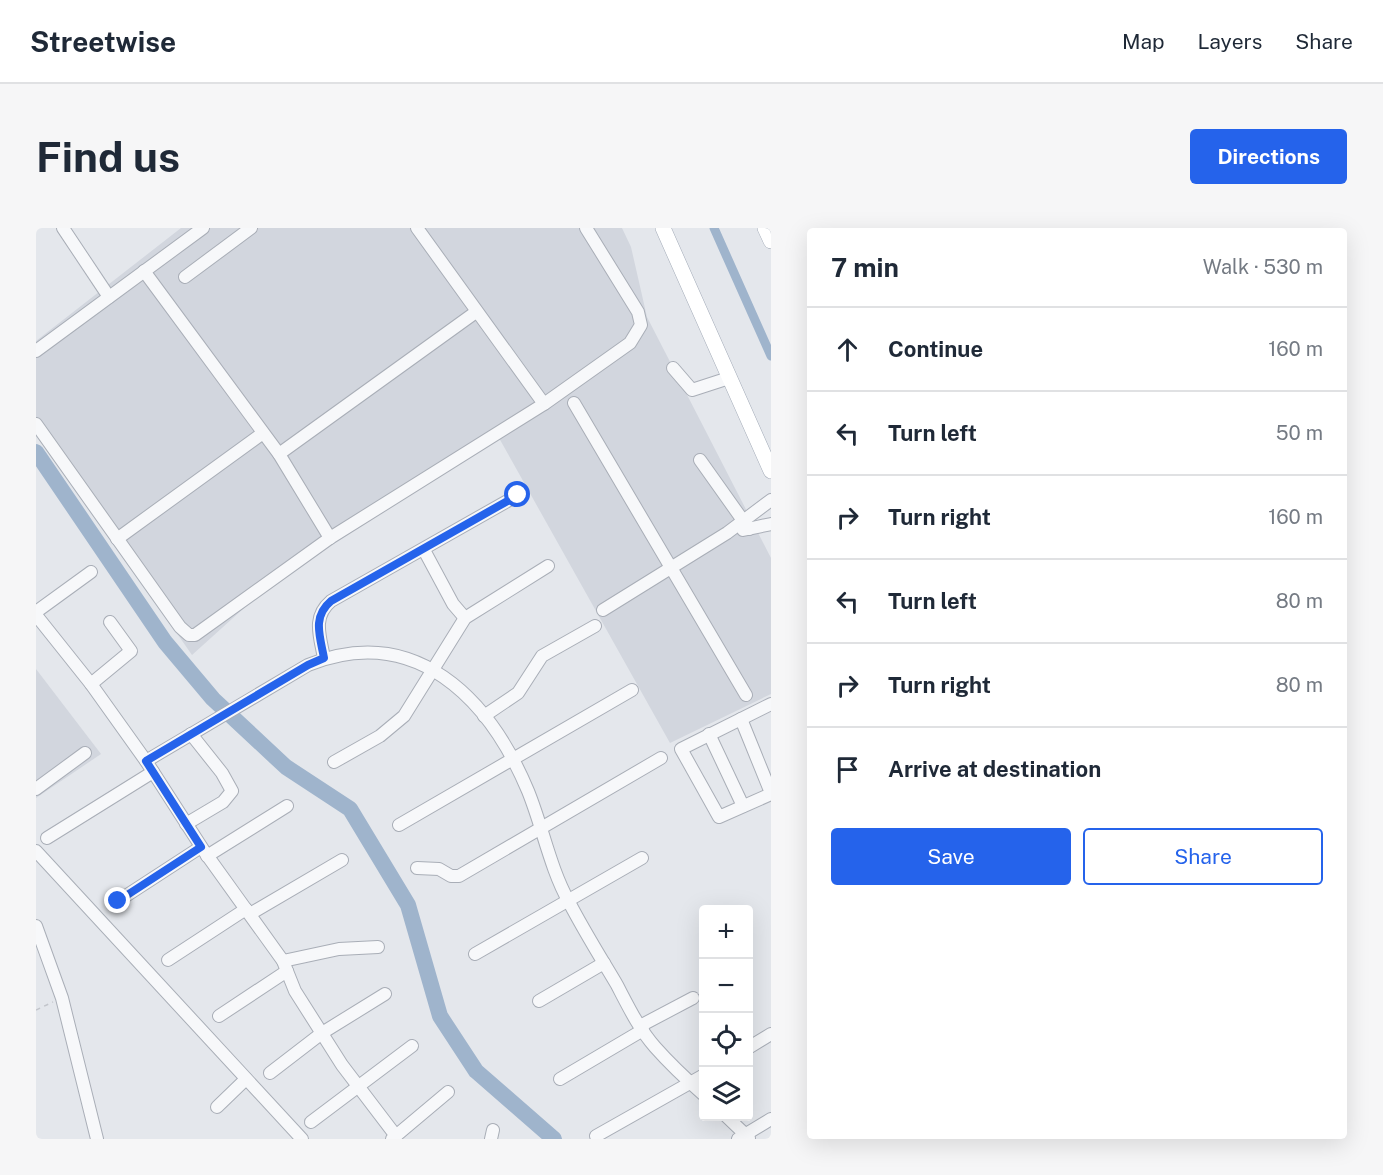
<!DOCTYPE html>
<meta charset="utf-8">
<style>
body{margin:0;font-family:"Public Sans",sans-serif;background:#f6f6f7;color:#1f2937}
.controls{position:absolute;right:18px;bottom:18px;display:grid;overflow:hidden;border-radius:6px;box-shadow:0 6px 24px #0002}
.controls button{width:54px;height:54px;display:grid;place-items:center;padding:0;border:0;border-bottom:2px solid #e0e1e3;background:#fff;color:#1f2937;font:30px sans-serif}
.stop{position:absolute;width:18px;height:18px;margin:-14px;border:4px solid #2563eb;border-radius:50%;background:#fff}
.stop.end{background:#2563eb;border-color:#fff;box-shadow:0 2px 6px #0008}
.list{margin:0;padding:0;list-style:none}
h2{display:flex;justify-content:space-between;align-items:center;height:78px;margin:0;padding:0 24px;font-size:26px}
h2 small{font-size:20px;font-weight:400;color:#747a83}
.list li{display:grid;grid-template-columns:39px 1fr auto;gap:18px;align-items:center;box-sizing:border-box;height:84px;padding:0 24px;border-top:2px solid #e0e1e3}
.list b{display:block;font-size:22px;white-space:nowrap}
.list em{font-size:20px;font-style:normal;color:#747a83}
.actions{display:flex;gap:12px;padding:18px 24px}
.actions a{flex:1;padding:14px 0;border:2px solid #2563eb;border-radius:6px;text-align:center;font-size:21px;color:#2563eb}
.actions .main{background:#2563eb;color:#fff}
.icon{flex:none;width:33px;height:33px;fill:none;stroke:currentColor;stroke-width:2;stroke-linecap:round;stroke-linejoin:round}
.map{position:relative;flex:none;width:735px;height:911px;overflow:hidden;border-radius:6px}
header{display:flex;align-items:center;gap:36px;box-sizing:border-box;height:84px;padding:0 30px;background:#fff;border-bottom:2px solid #e0e1e3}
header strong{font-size:28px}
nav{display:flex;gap:33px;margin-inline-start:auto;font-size:21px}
.intro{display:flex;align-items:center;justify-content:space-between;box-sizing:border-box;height:144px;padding:0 36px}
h1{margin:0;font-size:42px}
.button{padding:15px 27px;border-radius:6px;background:#2563eb;color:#fff;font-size:21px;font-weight:700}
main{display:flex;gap:36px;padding:0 36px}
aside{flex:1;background:#fff;border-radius:6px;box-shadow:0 6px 24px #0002}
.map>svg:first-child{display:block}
</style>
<header>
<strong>Streetwise</strong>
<nav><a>Map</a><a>Layers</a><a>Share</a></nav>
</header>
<div class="intro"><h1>Find us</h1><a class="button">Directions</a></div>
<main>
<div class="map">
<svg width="735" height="911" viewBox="0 0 735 911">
<rect width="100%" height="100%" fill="#e4e7ec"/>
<!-- built -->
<g fill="#d2d6de">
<polygon points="145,0 586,0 595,19 611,89 735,330 735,466 634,515 463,210 310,304 229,361 156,427 0,203 0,113"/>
<polygon points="0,441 65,526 0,570"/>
</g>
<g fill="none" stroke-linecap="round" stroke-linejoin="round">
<!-- canal -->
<polyline stroke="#9fb4cc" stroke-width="9" points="678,0 735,128"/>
<!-- river -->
<polyline stroke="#9fb4cc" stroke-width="16" points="0,224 129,414 177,471 250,539 314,581 372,677 404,788 440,843 518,911"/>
<!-- minor casing -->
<g stroke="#a9aeb7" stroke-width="14">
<g id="minor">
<polyline points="27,0 73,69"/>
<polyline points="381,0 508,176"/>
<polyline points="108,43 243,226 294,310"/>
<polyline points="149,49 215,0"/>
<polyline points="0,123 167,0"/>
<polyline points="637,140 656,162 693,150"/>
<polyline points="538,175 710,467"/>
<polyline points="0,196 144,399 153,407 159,407 294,310 508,176 594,115 605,97 602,84 550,0"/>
<polyline points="243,226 440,84"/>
<polyline points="664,232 713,301"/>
<polyline points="707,302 735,296"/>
<polyline points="81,311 227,205"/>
<polyline points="388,322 417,376 429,390"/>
<polyline points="567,382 691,305 735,272"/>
<polyline points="0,384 55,344"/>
<polyline points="0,387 55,456 110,533 168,623 247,733 259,763 306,837 360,908"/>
<path d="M288,430C284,408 276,389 295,373L482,267"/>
<polyline points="55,456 95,423 74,394"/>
<polyline points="735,476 645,521 683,589 735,566"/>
<polyline points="448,488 482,465 506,428 559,398"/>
<polyline points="705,491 735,565"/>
<polyline points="673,506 707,578"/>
<path d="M110,533L272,437C379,394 453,470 492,563C507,600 514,640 533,674C548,703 565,730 581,757C592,778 603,801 619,819C634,836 651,852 668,867"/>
<polyline points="298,534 344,508 368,488 429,390 512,338"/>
<polyline points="0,561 49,525"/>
<polyline points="150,596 187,574 196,563 186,545 155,506"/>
<polyline points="363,597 596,462"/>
<polyline points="11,610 117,544"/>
<polyline points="0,623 266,911"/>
<polyline points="171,628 251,578"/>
<polyline points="381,640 403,641 415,648 423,648 625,530"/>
<polyline points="82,673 165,619"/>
<polyline points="214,686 306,632"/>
<polyline points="0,698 26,770 61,911"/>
<polyline points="439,726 606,630"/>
<polyline points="132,732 210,681"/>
<polyline points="247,733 303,721 342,719"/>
<polyline points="503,773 568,735"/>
<polyline points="183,788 251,743"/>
<polyline points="604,798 657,770"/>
<polyline points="712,820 735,806"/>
<polyline points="234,845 286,805 349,766"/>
<polyline points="524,851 607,802"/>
<polyline points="181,879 210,851"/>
<polyline points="690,888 713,910"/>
<polyline points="275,894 376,818"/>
<polyline points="560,908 668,847"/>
<polyline points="356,911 412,864"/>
<polyline points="455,911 457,902"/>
<polyline points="702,911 735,891"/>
</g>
</g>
<!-- major casing -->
<g stroke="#a3abb8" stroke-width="16">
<g id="major">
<polyline points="627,0 735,243"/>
<polyline points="729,0 735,13"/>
</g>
</g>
<!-- path -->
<polyline stroke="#c2c5cb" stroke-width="1.5" stroke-dasharray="4.5 4.5" stroke-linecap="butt" points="0,782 17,774"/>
<!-- minor -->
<use href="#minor" stroke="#f7f8fa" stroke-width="12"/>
<!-- major -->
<use href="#major" stroke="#fff" stroke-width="15"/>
</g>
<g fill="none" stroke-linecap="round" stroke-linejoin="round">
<!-- route -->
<path stroke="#2563eb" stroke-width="8" d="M82,673L165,619L110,533L272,437L288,430C284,408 276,389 295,373L482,267"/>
</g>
</svg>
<div class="controls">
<button>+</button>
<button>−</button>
<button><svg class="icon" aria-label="locate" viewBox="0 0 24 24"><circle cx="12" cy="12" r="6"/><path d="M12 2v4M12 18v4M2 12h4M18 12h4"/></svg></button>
<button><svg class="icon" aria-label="layers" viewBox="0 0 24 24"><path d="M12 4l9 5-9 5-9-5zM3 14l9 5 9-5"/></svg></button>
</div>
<div class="stop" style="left:482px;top:267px"></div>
<div class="stop end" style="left:82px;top:673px"></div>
</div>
<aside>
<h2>7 min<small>Walk · 530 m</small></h2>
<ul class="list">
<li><svg class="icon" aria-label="ahead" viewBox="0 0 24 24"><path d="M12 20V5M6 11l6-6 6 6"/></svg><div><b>Continue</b></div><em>160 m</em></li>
<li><svg class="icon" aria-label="left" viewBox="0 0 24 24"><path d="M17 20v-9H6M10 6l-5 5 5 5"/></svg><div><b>Turn left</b></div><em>50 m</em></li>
<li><svg class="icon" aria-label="right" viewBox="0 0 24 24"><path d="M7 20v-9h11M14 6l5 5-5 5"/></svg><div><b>Turn right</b></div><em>160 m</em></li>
<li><svg class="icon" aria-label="left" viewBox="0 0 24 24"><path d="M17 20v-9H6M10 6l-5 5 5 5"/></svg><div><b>Turn left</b></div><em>80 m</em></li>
<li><svg class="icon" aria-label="right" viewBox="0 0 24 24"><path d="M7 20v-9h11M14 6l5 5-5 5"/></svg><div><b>Turn right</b></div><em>80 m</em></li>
<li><svg class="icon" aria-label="arrive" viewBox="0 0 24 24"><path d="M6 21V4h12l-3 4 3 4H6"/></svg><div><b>Arrive at destination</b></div></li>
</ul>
<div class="actions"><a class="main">Save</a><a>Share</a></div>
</aside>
</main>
